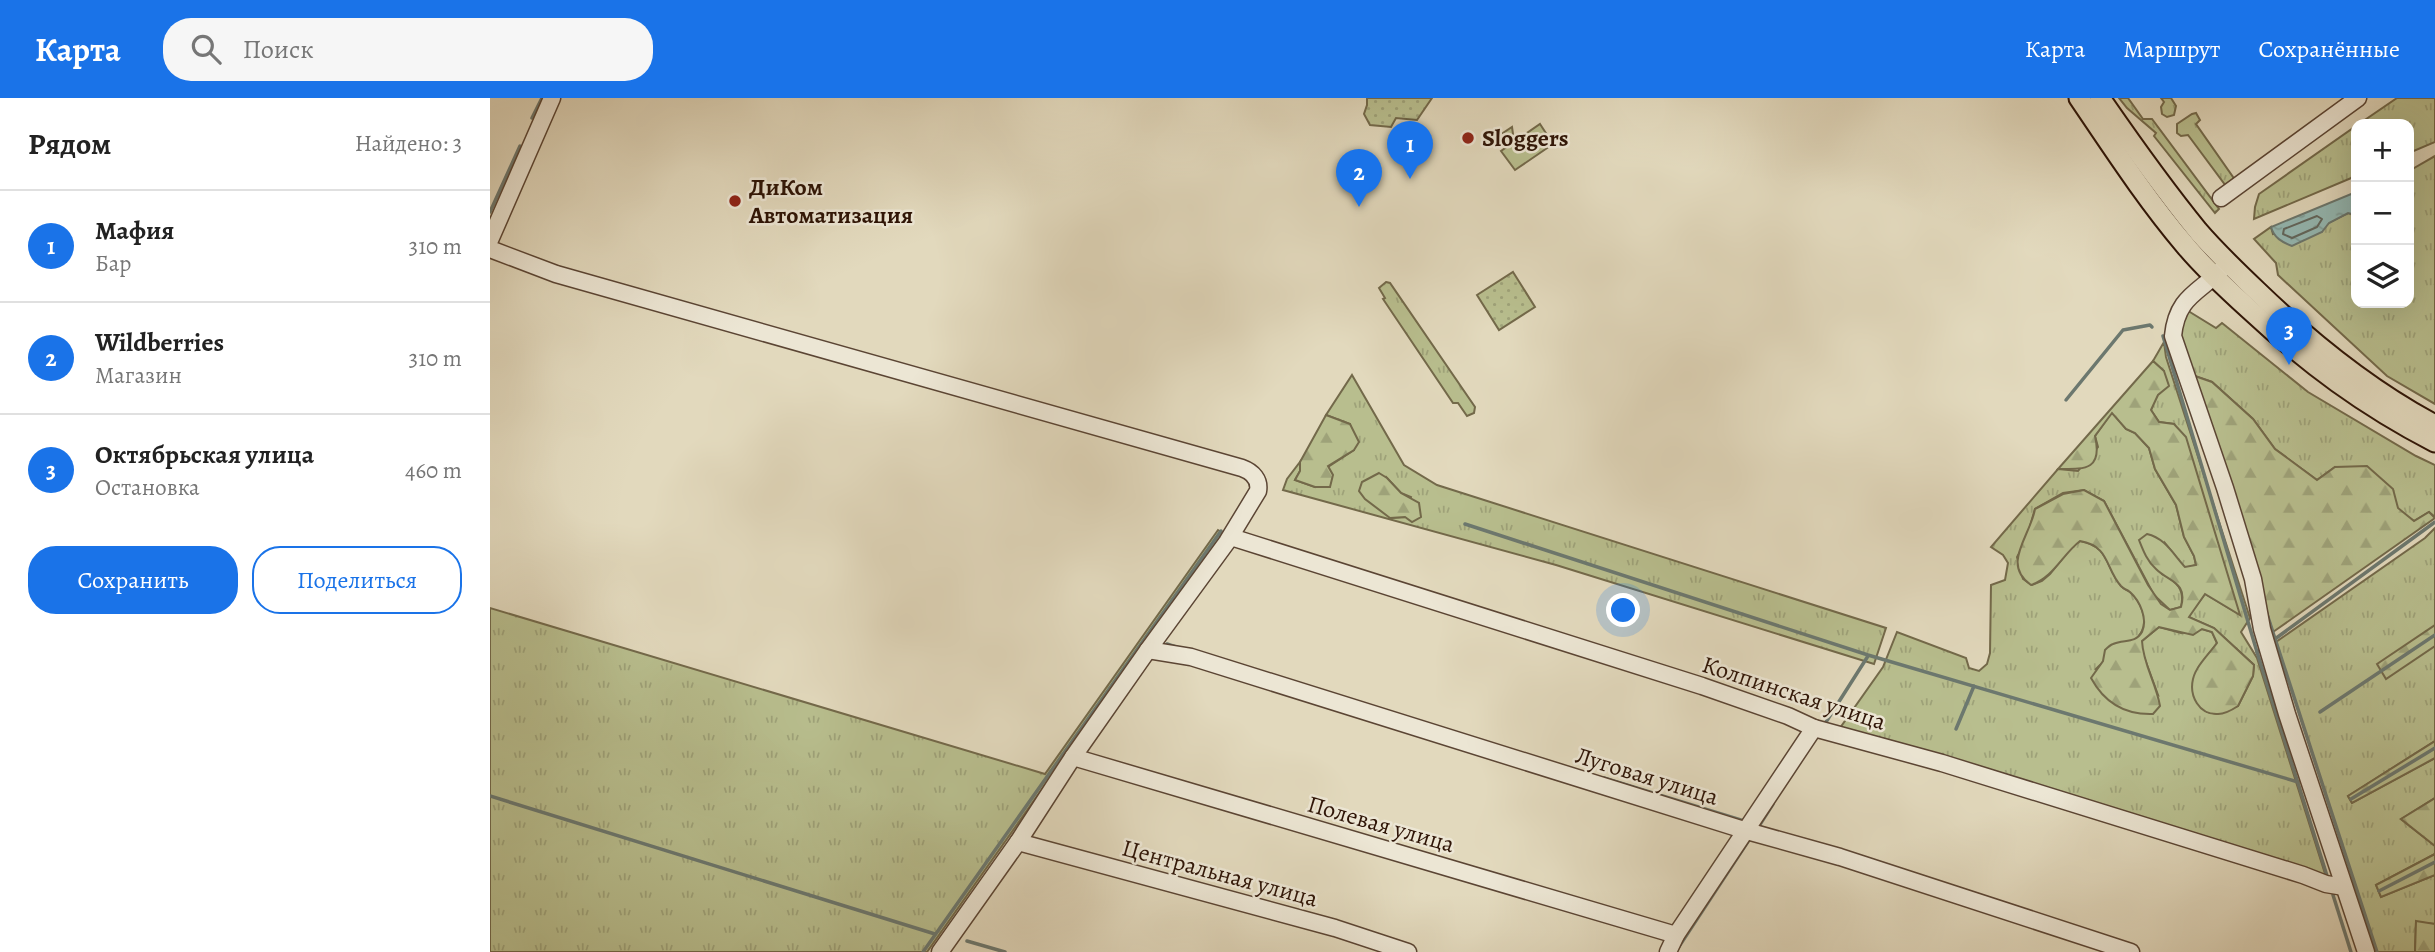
<!DOCTYPE html>
<html lang="ru">
<meta charset="utf-8">
<style>
body{margin:0;font-family:Alegreya,serif;background:#f6f6f6;color:#222}
.controls{position:absolute;right:21px;top:21px;display:grid;overflow:hidden;border-radius:14px;box-shadow:0 7px 28px #0002}
.controls button{width:63px;height:63px;display:grid;place-items:center;padding:0;border:0;border-bottom:2px solid #e0e0e0;background:#fff;color:#222;font:35px sans-serif}
.you{position:absolute;left:1134px;top:513px;width:24px;height:24px;margin:-18px;border:5px solid #fff;border-radius:50%;background:#1a73e8;box-shadow:0 0 0 10px #1a73e833}
.badge{display:grid;place-items:center;width:46px;height:46px;border-radius:50%;background:#1a73e8;color:#fff;font-size:23px;font-weight:700}
.pin{position:absolute;translate:-50% -58px;filter:drop-shadow(0 2px 4px #0008)}
.pin::after{content:'';position:absolute;top:37px;width:24px;height:21px;background:inherit;clip-path:polygon(0 0,100% 0,50% 100%)}
.list{margin:0;padding:0;list-style:none}
h2{display:flex;justify-content:space-between;align-items:center;height:91px;margin:0;padding:0 28px;font-size:30px}
h2 small{font-size:23px;font-weight:400;color:#767676}
.list li{display:grid;grid-template-columns:46px 1fr auto;gap:21px;align-items:center;box-sizing:border-box;height:112px;padding:0 28px;border-top:2px solid #e0e0e0}
.list b{display:block;font-size:26px;white-space:nowrap}
.list p{margin:0;font-size:23px;white-space:nowrap;color:#767676}
.list em{font-size:23px;font-style:normal;color:#767676}
.actions{display:flex;gap:14px;padding:21px 28px}
.actions a{flex:1;padding:16px 0;border:2px solid #1a73e8;border-radius:28px;text-align:center;font-size:24px;color:#1a73e8}
.actions .main{background:#1a73e8;color:#fff}
.icon{flex:none;width:38px;height:38px;fill:none;stroke:currentColor;stroke-width:2;stroke-linecap:round;stroke-linejoin:round}
.map{position:relative;flex:none;width:1945px;height:854px;overflow:hidden}
header{display:flex;align-items:center;gap:42px;box-sizing:border-box;height:98px;padding:0 35px;background:#1a73e8;color:#fff}
header strong{font-size:33px}
nav{display:flex;gap:38px;margin-inline-start:auto;font-size:24px}
.search{width:490px;height:63px;background:#f6f6f6;display:flex;align-items:center;gap:18px;box-sizing:border-box;padding:0 24px;border-radius:28px;color:#767676;font-size:26px}
main{display:flex}
aside{flex:1;background:#fff}
.map>svg:first-child{display:block}
</style>
<header>
<strong>Карта</strong>
<div class="search"><svg class="icon" aria-label="search" viewBox="0 0 24 24"><circle cx="10" cy="10" r="6"/><path d="M15 15l6 6"/></svg>Поиск</div>
<nav><a>Карта</a><a>Маршрут</a><a>Сохранённые</a></nav>
</header>
<main>
<aside>
<h2>Рядом<small>Найдено: 3</small></h2>
<ul class="list">
<li><span class="badge">1</span><div><b>Мафия</b><p>Бар</p></div><em>310 m</em></li>
<li><span class="badge">2</span><div><b>Wildberries</b><p>Магазин</p></div><em>310 m</em></li>
<li><span class="badge">3</span><div><b>Октябрьская улица</b><p>Остановка</p></div><em>460 m</em></li>
</ul>
<div class="actions"><a class="main">Сохранить</a><a>Поделиться</a></div>
</aside>
<div class="map">
<svg width="1945" height="854" viewBox="0 0 1945 854">
<defs>
<pattern id="grass-tufts" width="24" height="20" patternUnits="userSpaceOnUse" patternTransform="scale(1.75)"><rect width="24" height="20" fill="#b8be8e"/><path d="M3 7l-1-3M5 7V3M7 7l1-3M15 17l-1-3M17 17v-4M19 17l1-3" fill="none" stroke="#9ea279"/></pattern>
<pattern id="forest-firs" width="22" height="20" patternUnits="userSpaceOnUse" patternTransform="scale(1.75)"><rect width="22" height="20" fill="#b8be8e"/><path d="M5 1l3.5 6h-7zM16 11l3.5 6h-7z" fill="#9ea279"/></pattern>
<pattern id="park-dots" width="8" height="8" patternUnits="userSpaceOnUse" patternTransform="scale(1.75)"><rect width="8" height="8" fill="#b8be8e"/><path d="M2 2h.1M6 6h.1" fill="none" stroke="#9ea279" stroke-width="1.8" stroke-linecap="round"/></pattern>
<pattern id="water-ripples" width="26" height="14" patternUnits="userSpaceOnUse" patternTransform="scale(1.75)"><rect width="26" height="14" fill="#95bab5"/><path d="M2 4q2-2 4 0t4 0M15 11q2-2 4 0t4 0" fill="none" stroke="#819f9a"/></pattern>
</defs>
<rect width="100%" height="100%" fill="#e2d9bd"/>
<filter id="stains"><feTurbulence type="fractalNoise" baseFrequency=".00286" numOctaves="4"/><feColorMatrix values="0 0 0 0 .2 0 0 0 0 .09 0 0 0 0 .02 0 0 0 .5 -.17"/></filter>
<radialGradient id="worn" r=".72"><stop offset=".6" stop-color="#630" stop-opacity="0"/><stop offset="1" stop-color="#630" stop-opacity=".3"/></radialGradient>
<!-- grass -->
<g fill="url(#grass-tufts)" stroke="#73694a" stroke-width="2" fill-rule="evenodd">
<polygon points="1629,0 1638,0 1653,21 1662,21 1729,111 1725,115 1664,38 1666,35 1637,10"/>
<polygon points="1671,0 1681,0 1686,8 1684,17 1677,19 1672,16 1671,9 1674,4"/>
<polygon points="1907,0 1945,0 1945,44 1919,55 1919,26 1869,26"/>
<polygon points="1702,16 1706,15 1710,22 1706,26 1743,79 1744,82 1736,88 1698,37 1691,38 1687,35 1687,26"/>
<polygon points="1866,28 1866,78 1764,121 1765,109 1769,96"/>
<polygon points="1022,29 1023,36 1018,42 1005,48 1002,45 1004,41"/>
<polygon points="1945,58 1945,306 1897,278 1788,177 1786,165 1764,141 1781,129 1783,136 1838,125 1858,115 1866,117 1866,205 1919,205 1919,73"/>
<polygon points="896,184 900,185 985,309 984,315 977,318 968,305 963,305 893,201 895,200 889,190"/>
<polygon points="1695,211 1726,230 1732,225 1818,294 1926,358 1945,367 1945,419 1939,414 1924,423 1845,369 1827,382 1785,351 1763,321 1722,284 1699,276 1685,234"/>
<path d="M1674,244L1676,259L1760,520L1751,534L1767,560L1837,782L1350,630L1393,569L1407,534L1476,560L1479,570L1489,573L1497,566L1500,555L1501,487L1515,482L1518,465L1513,457L1501,449L1568,371L1588,373L1608,349L1605,338L1622,314L1636,331L1645,335L1659,350L1665,371L1686,407L1694,439L1704,458L1706,467L1695,470L1675,445L1672,476C1687,483 1695,492 1691,509L1680,512L1664,497L1614,403L1594,392L1573,395L1545,411L1536,442L1527,459L1533,481L1542,487L1552,483L1560,476L1581,450L1590,443C1620,448 1615,470 1631,488C1636,493 1635,490 1640,494C1650,503 1658,520 1652,533C1645,548 1618,557 1606,571L1668,597L1652,553V543L1669,529L1691,535L1712,531L1722,534L1727,545L1708,570L1717,614L1727,616L1748,608L1763,578L1764,567L1724,530L1698,519L1715,496L1749,516L1684,326L1669,324L1661,312L1674,273L1663,263Z"/>
<path d="M862,277L914,367L947,387L1396,530L1384,566L1066,467L793,392L797,381L810,364V373L805,382L825,389L838,369L864,352L860,326L836,317ZM897,380L911,395L921,399L915,419L900,420Z"/>
<polygon points="1945,430 1945,643 1858,698 1862,705 1945,660 1945,700 1911,721 1945,748 1945,756 1886,787 1891,799 1945,777 1945,826 1926,824 1925,854 1887,854 1786,544 1935,440"/>
<polygon points="728,432 733,435 437,854 0,854 0,510 555,676"/>
</g>
<!-- forest -->
<g fill="url(#forest-firs)" stroke="#73694a" stroke-width="2">
<path d="M1663,263L1674,273L1679,288L1668,297L1661,312L1669,324L1684,326L1696,339L1750,517L1715,496L1699,519L1724,530L1764,567L1763,578L1748,608C1742,612 1735,616 1728,616C1709,617 1699,598 1703,581C1706,568 1719,556 1727,545L1722,534L1712,531L1703,537L1669,529L1652,543C1653,566 1666,585 1670,608L1663,616C1635,617 1614,604 1601,580L1613,563L1615,552C1617,550 1620,547 1623,546C1634,541 1645,546 1652,534C1658,521 1650,503 1640,494C1635,490 1636,493 1631,488C1615,470 1620,448 1590,443C1572,457 1564,479 1541,487C1511,466 1540,439 1545,411L1573,396L1594,392L1614,403L1658,487L1671,506L1680,512L1691,509C1698,484 1679,484 1666,471C1657,463 1653,452 1649,442L1657,436C1675,440 1683,456 1695,469L1706,467L1704,458L1694,439L1686,407L1665,371L1659,350L1645,335L1636,331L1622,315L1605,338C1613,373 1594,371 1568,371Z"/>
<polygon points="1699,276 1722,284 1763,321 1785,351 1827,382 1845,369 1877,368 1903,391 1908,410 1924,423 1939,414 1945,420 1783,534 1737,387"/>
<polygon points="836,317 860,326 869,344 864,352 838,368 843,377 840,389 825,389 805,382 810,373 810,364"/>
<polygon points="889,375 897,380 911,395 929,405 931,419 922,424 915,419 900,420 875,401 869,393 872,384"/>
<polygon points="1945,527 1945,548 1896,581 1887,566"/>
<polygon points="1945,643 1945,660 1862,705 1858,698"/>
<polygon points="1945,700 1945,748 1911,721"/>
<polygon points="1945,756 1945,777 1891,799 1886,787"/>
<polygon points="1926,823 1945,826 1945,854 1925,854"/>
</g>
<!-- park -->
<g fill="url(#park-dots)" stroke="#73694a" stroke-width="2">
<polygon points="877,0 942,0 927,22 906,20 901,29 880,27 874,16 877,7"/>
<polygon points="1023,174 1045,209 1009,232 987,197"/>
</g>
<!-- garden -->
<polygon fill="#b8be8e" stroke="#73694a" stroke-width="2" points="1050,26 1063,46 1025,72 1011,53"/>
<!-- water -->
<path fill="url(#water-ripples)" stroke="#6c786f" stroke-width="2" d="M1866,94V117L1858,115L1839,125L1832,134L1802,148C1792,144 1784,140 1781,129Z"/>
<g fill="none" stroke-linecap="round" stroke-linejoin="round">
<!-- shore -->
<polygon stroke="#62675e" stroke-width="2" points="1827,118 1832,121 1827,129 1802,140 1793,136 1794,131"/>
<!-- stream -->
<g stroke="#6c786f" stroke-width="3.5">
<polyline points="42,20 52,0"/>
<polyline points="0,114 30,48"/>
<polyline points="1673,238 1767,554"/>
<polyline points="1576,302 1633,232 1660,227 1662,229"/>
<polyline points="975,426 1378,557 1808,684"/>
<polyline points="1776,513 1887,854"/>
<polyline points="1785,541 1945,424"/>
<polyline points="677,546 689,550"/>
<polyline points="1769,553 1767,554 1838,781"/>
<polyline points="1830,614 1945,537"/>
<polyline points="1336,624 1378,558"/>
<polyline points="1466,631 1484,588"/>
<polyline points="1114,680 1254,723"/>
<polyline points="0,698 445,836"/>
<polyline points="1861,701 1945,650"/>
<polyline points="1269,728 1283,706"/>
<polyline points="1889,793 1945,764"/>
<polyline points="1843,797 1861,854"/>
<polyline points="477,843 515,854"/>
<polyline points="1188,850 1259,742"/>
<polyline points="433,854 731,433"/>
</g>
<!-- minor casing -->
<g stroke="#5b4534" stroke-width="19">
<g id="minor">
<polyline points="1731,100 1868,0"/>
<polyline points="0,142 62,0"/>
<path d="M0,151L66,176L752,370C763,374 770,382 768,393L737,444L658,552L583,659L528,744L450,854"/>
<path d="M1732,171C1709,195 1687,198 1683,238L1735,390L1763,481L1772,531L1797,616L1876,854"/>
<polyline points="741,439 1212,588 1298,618 1324,630 1452,665 1813,777 1836,786 1854,789"/>
<polyline points="658,552 701,559 1257,733 1350,759 1641,854"/>
<polyline points="583,659 1186,837"/>
<polyline points="528,744 845,830 918,854"/>
<polyline points="1178,854 1186,837 1324,630"/>
</g>
</g>
<!-- major casing -->
<g stroke="#2e1406" stroke-width="23">
<g id="major">
<path d="M1589,0C1623,50 1656,101 1695,147C1714,170 1737,191 1759,211C1817,265 1875,308 1945,344"/>
<path d="M1610,0C1641,45 1673,90 1708,133C1726,154 1747,174 1767,193C1821,245 1879,292 1945,327"/>
</g>
</g>
<!-- minor -->
<use href="#minor" stroke="#ece6d4" stroke-width="16"/>
<!-- major -->
<use href="#major" stroke="#e2d9bd" stroke-width="19"/>
</g>
<!-- markers -->
<g fill="#8f2418" stroke="#ece6d4" stroke-width="2.5">
<circle cx="978" cy="40" r="7"/>
<circle cx="245" cy="103" r="7"/>
</g>
<g text-anchor="middle" stroke-width="5" stroke-linejoin="round" paint-order="stroke">
<!-- poi labels -->
<g font-size="24" font-weight="bold" fill="#2e1406" stroke="#ece6d4" text-anchor="start">
<text x="992" y="48">Sloggers</text>
<text x="259" y="97">ДиКом<tspan x="259" dy="28">Автоматизация</tspan></text>
</g>
<!-- street labels -->
<g font-size="24" fill="#2e1406" stroke="#ece6d4">
<text transform="translate(1304 595) rotate(18)" y="8">Колпинская улица</text>
<text transform="translate(1157 678) rotate(17)" y="8">Луговая улица</text>
<text transform="translate(891 726) rotate(16)" y="8">Полевая улица</text>
<text transform="translate(730 775) rotate(15)" y="8">Центральная улица</text>
</g>
</g>
<rect width="100%" height="100%" filter="url(#stains)"/>
<rect width="100%" height="100%" fill="url(#worn)"/>
</svg>
<div class="controls">
<button>+</button>
<button>−</button>
<button><svg class="icon" aria-label="layers" viewBox="0 0 24 24"><path d="M12 4l9 5-9 5-9-5zM3 14l9 5 9-5"/></svg></button>
</div>
<div class="you"></div>
<div class="pin badge" style="left:920px;top:81px">1</div>
<div class="pin badge" style="left:869px;top:109px">2</div>
<div class="pin badge" style="left:1799px;top:267px">3</div>
</div>
</main>
